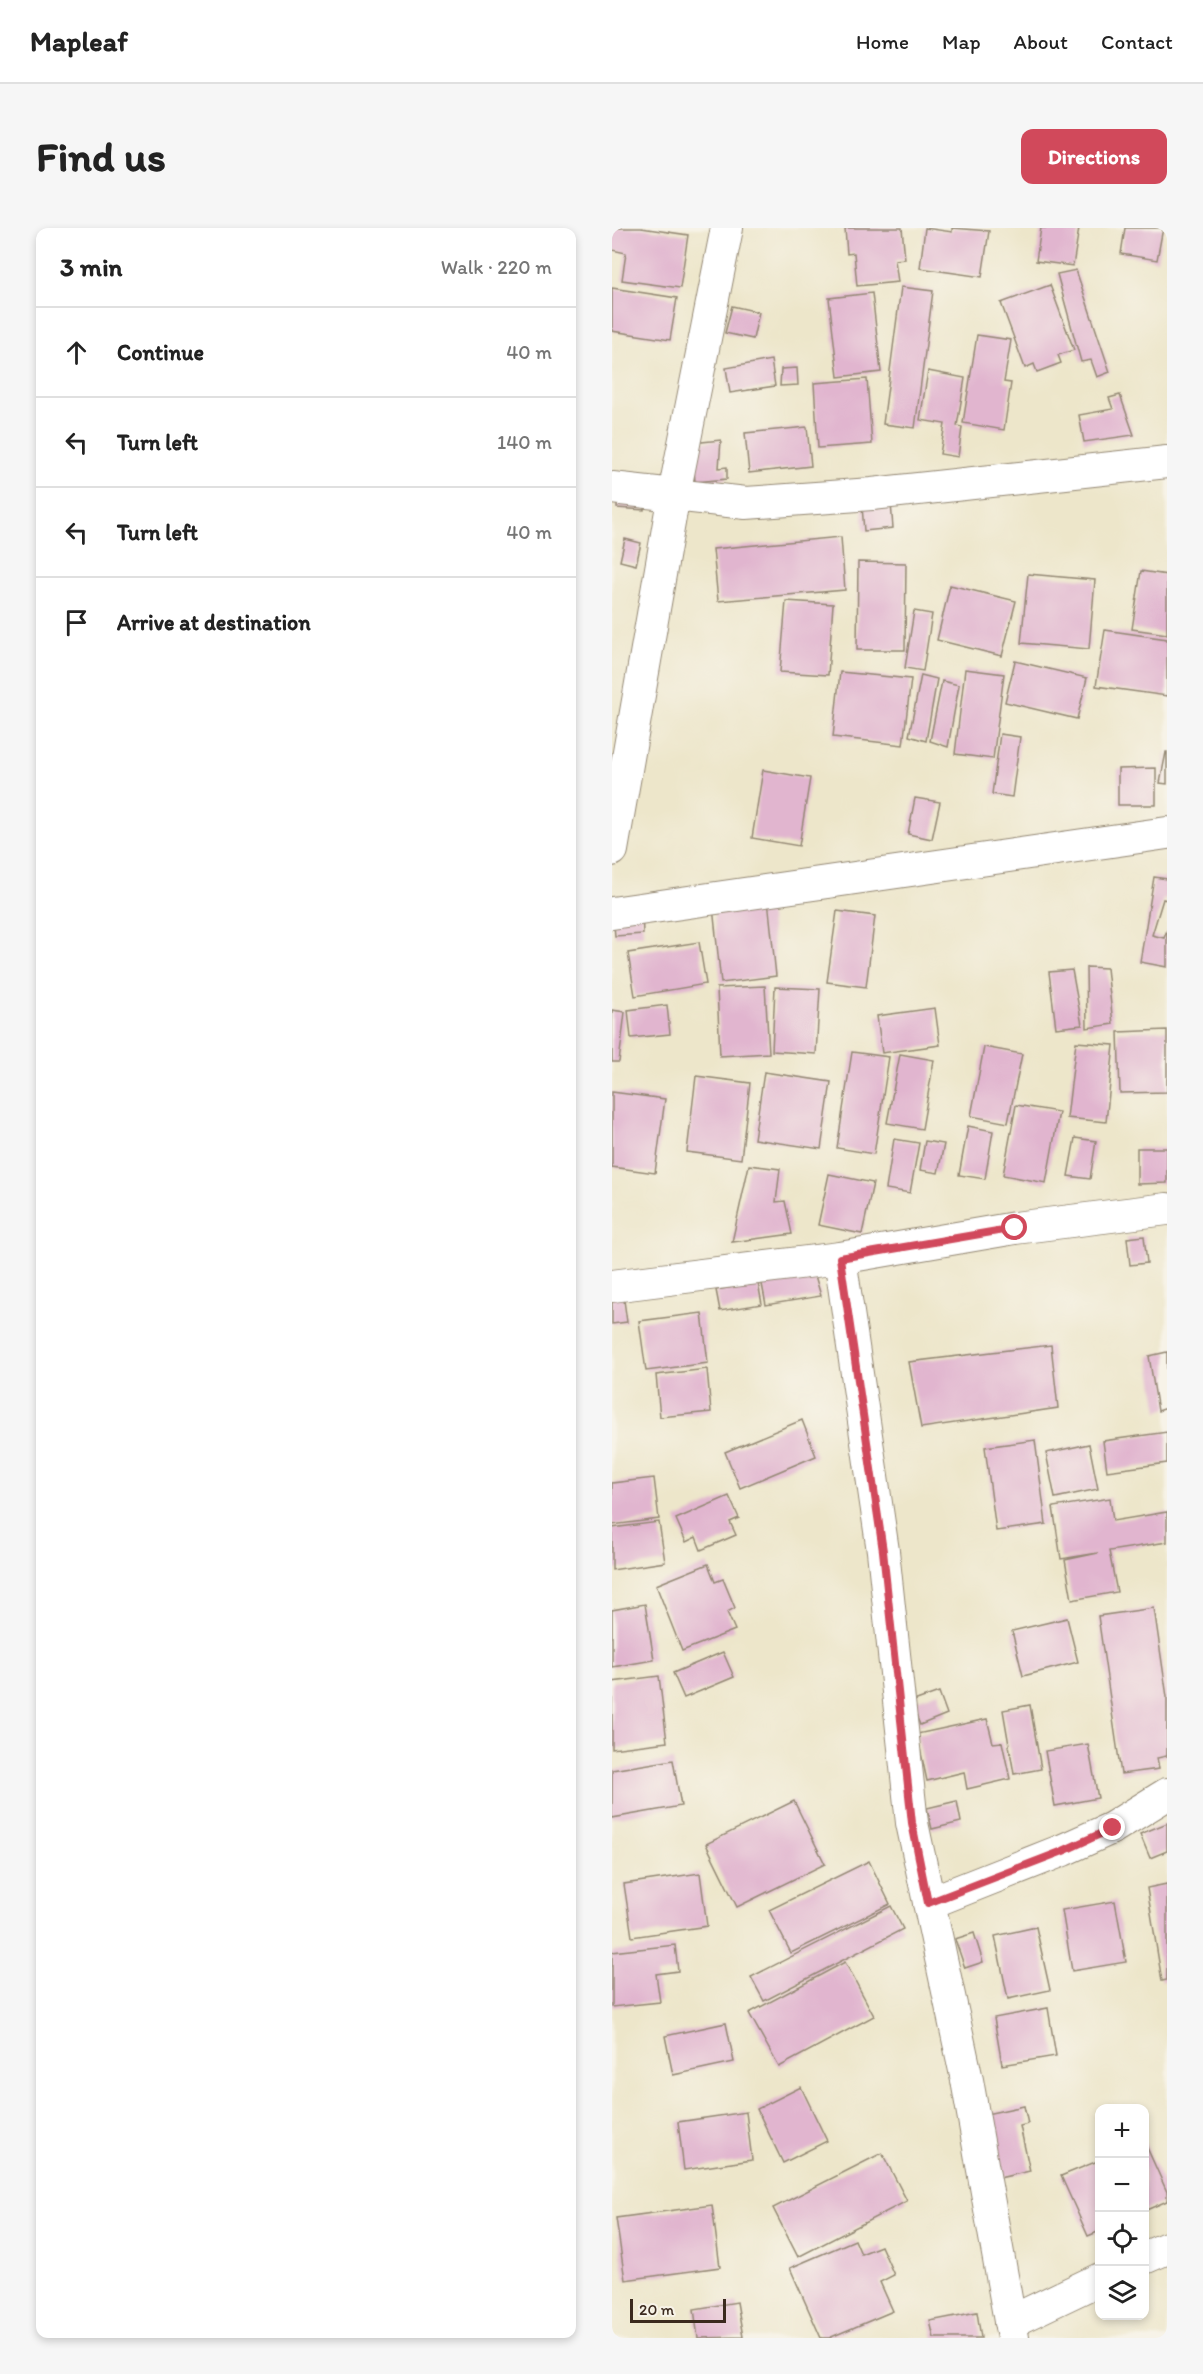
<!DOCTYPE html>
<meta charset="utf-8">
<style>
body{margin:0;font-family:Itim,sans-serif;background:#f6f6f6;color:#222}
.controls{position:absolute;right:18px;bottom:18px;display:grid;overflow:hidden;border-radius:12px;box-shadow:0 3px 9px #0003}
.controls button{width:54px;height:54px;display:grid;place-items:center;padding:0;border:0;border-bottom:2px solid #e0e0e0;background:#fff;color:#222;font:30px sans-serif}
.scale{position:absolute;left:18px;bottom:15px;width:96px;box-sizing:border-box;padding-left:6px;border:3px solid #3b2a1e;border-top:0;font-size:16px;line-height:21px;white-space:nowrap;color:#3b2a1e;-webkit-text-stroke:4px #f7f3e8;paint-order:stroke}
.stop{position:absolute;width:18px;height:18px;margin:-14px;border:4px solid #d1495b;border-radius:50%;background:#fff}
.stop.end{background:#d1495b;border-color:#fff;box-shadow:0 2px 6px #0008}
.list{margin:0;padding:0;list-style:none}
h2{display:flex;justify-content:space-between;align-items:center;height:78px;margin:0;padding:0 24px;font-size:26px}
h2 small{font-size:20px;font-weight:400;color:#767676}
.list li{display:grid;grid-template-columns:39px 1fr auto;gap:18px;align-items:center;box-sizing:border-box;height:90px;padding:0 24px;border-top:2px solid #e0e0e0}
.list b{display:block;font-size:22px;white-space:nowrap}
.list em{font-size:20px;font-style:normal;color:#767676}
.icon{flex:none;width:33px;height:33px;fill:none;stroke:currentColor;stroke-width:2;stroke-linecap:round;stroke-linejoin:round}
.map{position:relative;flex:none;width:555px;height:2110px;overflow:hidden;border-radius:12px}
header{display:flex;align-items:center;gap:36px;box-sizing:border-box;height:84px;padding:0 30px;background:#fff;border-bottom:2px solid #e0e0e0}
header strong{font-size:28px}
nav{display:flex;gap:33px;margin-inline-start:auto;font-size:21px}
.intro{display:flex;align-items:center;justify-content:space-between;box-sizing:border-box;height:144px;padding:0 36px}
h1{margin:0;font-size:42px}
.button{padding:15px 27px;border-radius:12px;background:#d1495b;color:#fff;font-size:21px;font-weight:700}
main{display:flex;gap:36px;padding:0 36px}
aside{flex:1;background:#fff;border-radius:12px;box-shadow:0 3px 9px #0003}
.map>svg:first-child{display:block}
</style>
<header>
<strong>Mapleaf</strong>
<nav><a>Home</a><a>Map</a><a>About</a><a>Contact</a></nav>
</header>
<div class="intro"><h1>Find us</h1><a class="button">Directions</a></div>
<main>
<aside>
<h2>3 min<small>Walk · 220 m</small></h2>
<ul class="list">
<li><svg class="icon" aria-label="ahead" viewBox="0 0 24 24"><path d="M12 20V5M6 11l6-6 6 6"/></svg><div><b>Continue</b></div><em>40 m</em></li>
<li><svg class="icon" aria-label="left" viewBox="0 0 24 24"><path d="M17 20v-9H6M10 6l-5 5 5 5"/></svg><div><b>Turn left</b></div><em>140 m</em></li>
<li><svg class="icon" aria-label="left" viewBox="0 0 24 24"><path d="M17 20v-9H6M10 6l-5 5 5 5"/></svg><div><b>Turn left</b></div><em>40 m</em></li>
<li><svg class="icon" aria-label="arrive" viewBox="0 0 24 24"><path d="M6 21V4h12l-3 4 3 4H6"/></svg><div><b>Arrive at destination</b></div></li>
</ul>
</aside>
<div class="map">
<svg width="555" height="2110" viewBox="0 0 555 2110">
<rect width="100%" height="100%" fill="#f7f3e8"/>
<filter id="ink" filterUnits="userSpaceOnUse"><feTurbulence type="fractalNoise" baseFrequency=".0167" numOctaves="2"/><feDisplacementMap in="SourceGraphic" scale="12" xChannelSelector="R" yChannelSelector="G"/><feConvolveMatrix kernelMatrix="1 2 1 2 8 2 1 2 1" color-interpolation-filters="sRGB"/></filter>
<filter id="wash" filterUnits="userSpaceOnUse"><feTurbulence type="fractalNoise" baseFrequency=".008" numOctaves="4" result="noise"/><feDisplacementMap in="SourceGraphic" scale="24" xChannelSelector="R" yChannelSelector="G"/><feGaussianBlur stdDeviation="1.35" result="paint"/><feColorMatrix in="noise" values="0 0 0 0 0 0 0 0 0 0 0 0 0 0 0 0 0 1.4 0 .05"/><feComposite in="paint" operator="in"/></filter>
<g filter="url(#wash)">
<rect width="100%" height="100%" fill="#ede6ca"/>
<g id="blocks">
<!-- building -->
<g fill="#e1b5cf">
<polygon points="0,0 29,0 76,7 68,60 10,52 14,25 0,22"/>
<polygon points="233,0 290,0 293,31 283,32 286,54 245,58 242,25 235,26"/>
<polygon points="313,0 340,4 340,0 377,3 370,49 308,40"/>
<polygon points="429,0 467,0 461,38 424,33"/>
<polygon points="513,0 551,0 545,32 509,26"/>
<polygon points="464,42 498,144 485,149 479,132 469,134 445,46"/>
<polygon points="438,57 462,122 446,127 449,135 425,144 422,136 413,140 389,75"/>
<polygon points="289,59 321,63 303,200 271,196"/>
<polygon points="0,60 65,70 58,112 0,103"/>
<polygon points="260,65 269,144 226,149 217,70"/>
<polygon points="120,78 147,84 141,111 113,105"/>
<polygon points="365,107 399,112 392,154 399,155 392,202 351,195"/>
<polygon points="159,132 163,158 118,165 114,140"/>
<polygon points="185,140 186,157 168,158 169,141"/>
<polygon points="316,143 353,150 345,198 350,199 346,229 328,226 333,196 308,192"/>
<polygon points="255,151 260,216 206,220 202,155"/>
<polygon points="508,167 522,207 472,214 467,187 501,181 497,170"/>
<polygon points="195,199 199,238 137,245 133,205"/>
<polygon points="109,212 107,240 115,239 115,251 83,254 80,215"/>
<polygon points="6,264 33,266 32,282 5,280"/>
<polygon points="279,275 281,300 252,303 250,278"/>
<polygon points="229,309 233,362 106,373 101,321"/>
<polygon points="13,311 29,315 24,337 8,333"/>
<polygon points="246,334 294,335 293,422 245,422"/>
<polygon points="529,343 555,347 555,406 520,401"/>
<polygon points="416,346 483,352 477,421 409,415"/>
<polygon points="338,357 404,373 390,428 325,412"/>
<polygon points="174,373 221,376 216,447 168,444"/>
<polygon points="302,383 320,386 311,443 293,440"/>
<polygon points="493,402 555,411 555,468 484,458"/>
<polygon points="403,433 475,450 465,491 393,474"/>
<polygon points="353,441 392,446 381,531 343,526"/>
<polygon points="228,444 299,451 291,517 221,509"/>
<polygon points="309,447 325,451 314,513 297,508"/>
<polygon points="330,453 347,457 336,519 318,513"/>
<polygon points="388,506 408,509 400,569 380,566"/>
<polygon points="554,524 555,524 555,556 548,555"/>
<polygon points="544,540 544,577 506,577 506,541"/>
<polygon points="151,542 198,550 187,618 140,610"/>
<polygon points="303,570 328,574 320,611 296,606"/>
<polygon points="542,649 555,651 555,672 551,671 540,707 552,710 555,702 555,739 528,734"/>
<polygon points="156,672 164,748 109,755 101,679"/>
<polygon points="30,683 31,706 3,708 1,686"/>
<polygon points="225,683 263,688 254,759 215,754"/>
<polygon points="87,714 94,756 23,768 16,725"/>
<polygon points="474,739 495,740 501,796 475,800"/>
<polygon points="460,742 470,797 444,800 437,744"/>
<polygon points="153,758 157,825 108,828 105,760"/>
<polygon points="163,759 208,761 204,826 160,823"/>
<polygon points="55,777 58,806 19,810 16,782"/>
<polygon points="323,780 328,817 270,825 265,788"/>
<polygon points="0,782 13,784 7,834 0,834"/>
<polygon points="555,802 555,864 508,865 506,804"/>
<polygon points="464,814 502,817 494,894 455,890"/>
<polygon points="372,819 410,826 396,895 359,888"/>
<polygon points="240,824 277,829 262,926 225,920"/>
<polygon points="288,826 322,832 310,901 275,895"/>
<polygon points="152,844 219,854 209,921 142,911"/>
<polygon points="84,848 138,855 129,931 75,924"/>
<polygon points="0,864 53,871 43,945 0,939"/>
<polygon points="404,877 447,884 434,955 391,947"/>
<polygon points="356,898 381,903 373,951 347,947"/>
<polygon points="463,910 484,913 478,951 456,948"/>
<polygon points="282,911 307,915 298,965 274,961"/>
<polygon points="313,913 332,916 326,945 308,942"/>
<polygon points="525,920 555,920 555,955 525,956"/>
<polygon points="137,937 168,941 164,974 173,973 180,1006 120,1014"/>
<polygon points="217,946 261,955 250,1006 206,997"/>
<polygon points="532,1008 535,1035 518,1037 515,1010"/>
<polygon points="202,1044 209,1068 154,1077 149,1051"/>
<polygon points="146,1055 150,1076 108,1083 104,1062"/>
<polygon points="11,1065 15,1094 0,1096 0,1066"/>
<polygon points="90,1085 96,1135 34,1143 27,1093"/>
<polygon points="439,1117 446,1180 309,1200 297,1134"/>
<polygon points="555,1124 555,1180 546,1183 537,1128"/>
<polygon points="95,1141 99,1184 48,1189 44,1147"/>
<polygon points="190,1192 204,1228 128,1260 113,1224"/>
<polygon points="555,1204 555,1235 495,1243 491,1213"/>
<polygon points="423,1212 434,1296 384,1303 373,1219"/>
<polygon points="477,1216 486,1261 443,1270 434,1225"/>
<polygon points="42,1250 47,1291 0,1297 0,1255"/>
<polygon points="117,1268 127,1290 118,1294 124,1307 89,1322 84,1309 74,1314 64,1291"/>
<polygon points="498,1270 501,1293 555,1284 555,1314 497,1323 505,1364 460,1372 453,1332 486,1325 449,1331 441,1279"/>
<polygon points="47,1294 53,1334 0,1342 0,1300"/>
<polygon points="96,1336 103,1354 111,1351 123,1380 115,1384 123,1402 70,1423 44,1357"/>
<polygon points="33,1376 42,1432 0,1439 0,1382"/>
<polygon points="542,1380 555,1469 555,1528 545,1530 547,1541 509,1546 486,1388"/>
<polygon points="455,1390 466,1434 411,1448 400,1403"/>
<polygon points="111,1424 122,1449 72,1470 61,1445"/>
<polygon points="47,1448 55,1514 0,1521 0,1454"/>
<polygon points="327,1464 335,1486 308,1497 299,1474"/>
<polygon points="418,1477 429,1541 402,1546 391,1482"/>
<polygon points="375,1491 381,1515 390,1514 398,1551 355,1561 352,1544 315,1553 305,1506"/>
<polygon points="476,1516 486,1570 443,1578 433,1523"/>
<polygon points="61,1532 69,1578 0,1590 0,1542"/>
<polygon points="182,1573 213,1636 125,1679 94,1616"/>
<polygon points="345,1573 349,1594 320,1601 315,1580"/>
<polygon points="555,1595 555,1623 538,1630 528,1606"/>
<polygon points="257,1633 278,1676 179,1725 157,1682"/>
<polygon points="88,1645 95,1698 20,1709 12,1656"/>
<polygon points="555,1656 555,1752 550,1753 535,1660"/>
<polygon points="503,1673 514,1734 460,1743 450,1682"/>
<polygon points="279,1678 291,1701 152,1773 139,1749"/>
<polygon points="424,1699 438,1762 396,1771 383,1708"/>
<polygon points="362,1705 371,1734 353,1740 343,1711"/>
<polygon points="63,1717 66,1743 44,1746 48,1774 0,1779 0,1724"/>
<polygon points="233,1734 262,1788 167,1839 137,1785"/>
<polygon points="436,1780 444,1828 390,1837 382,1790"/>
<polygon points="114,1795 122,1834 61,1847 53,1808"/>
<polygon points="189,1859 215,1913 171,1935 145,1881"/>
<polygon points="412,1878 416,1896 408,1898 418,1943 387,1950 374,1886"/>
<polygon points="134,1884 140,1932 72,1942 66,1894"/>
<polygon points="532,1913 555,1964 555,1973 532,1983"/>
<polygon points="270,1925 295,1973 186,2029 161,1980"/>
<polygon points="488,1932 488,2003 476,2008 449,1948"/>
<polygon points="100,1977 108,2039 13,2052 4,1990"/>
<polygon points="243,2012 249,2026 269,2018 282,2047 268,2054 281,2083 217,2110 209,2110 178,2040"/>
<polygon points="125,2074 131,2109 86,2110 82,2081"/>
<polygon points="365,2084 369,2110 322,2110 318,2093"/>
</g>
</g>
</g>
<g filter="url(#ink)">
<use href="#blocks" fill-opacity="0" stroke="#948874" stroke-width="1.5"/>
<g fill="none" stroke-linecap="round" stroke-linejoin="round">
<!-- street casing -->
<g stroke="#948874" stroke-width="34">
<g id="street">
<polyline points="0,260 134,275 260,266 555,234"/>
<polyline points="0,622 62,266 115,0"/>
<polyline points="0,685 555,605"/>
<polyline points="228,1030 271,1323 300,1595 355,1852 401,2110"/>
<polyline points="0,1058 228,1030 403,1000 555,981"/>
<polyline points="317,1675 451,1622 500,1600 555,1566"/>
<polyline points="532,2030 555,2020"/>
<polyline points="398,2094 488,2051"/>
</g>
</g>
<!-- street -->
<use href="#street" stroke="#fff" stroke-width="32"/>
</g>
</g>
<g fill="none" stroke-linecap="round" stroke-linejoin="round" filter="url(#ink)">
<!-- route -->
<polyline stroke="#d1495b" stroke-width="8" points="403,1000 228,1030 271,1323 300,1595 316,1675 451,1623 501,1600"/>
</g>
</svg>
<div class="controls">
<button>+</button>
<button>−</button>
<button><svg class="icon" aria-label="locate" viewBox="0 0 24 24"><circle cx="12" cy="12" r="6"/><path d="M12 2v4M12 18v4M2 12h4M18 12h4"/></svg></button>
<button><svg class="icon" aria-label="layers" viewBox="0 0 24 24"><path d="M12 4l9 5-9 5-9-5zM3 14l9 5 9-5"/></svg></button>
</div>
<div class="scale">20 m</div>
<div class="stop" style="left:403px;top:1000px"></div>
<div class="stop end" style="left:501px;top:1600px"></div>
</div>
</main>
